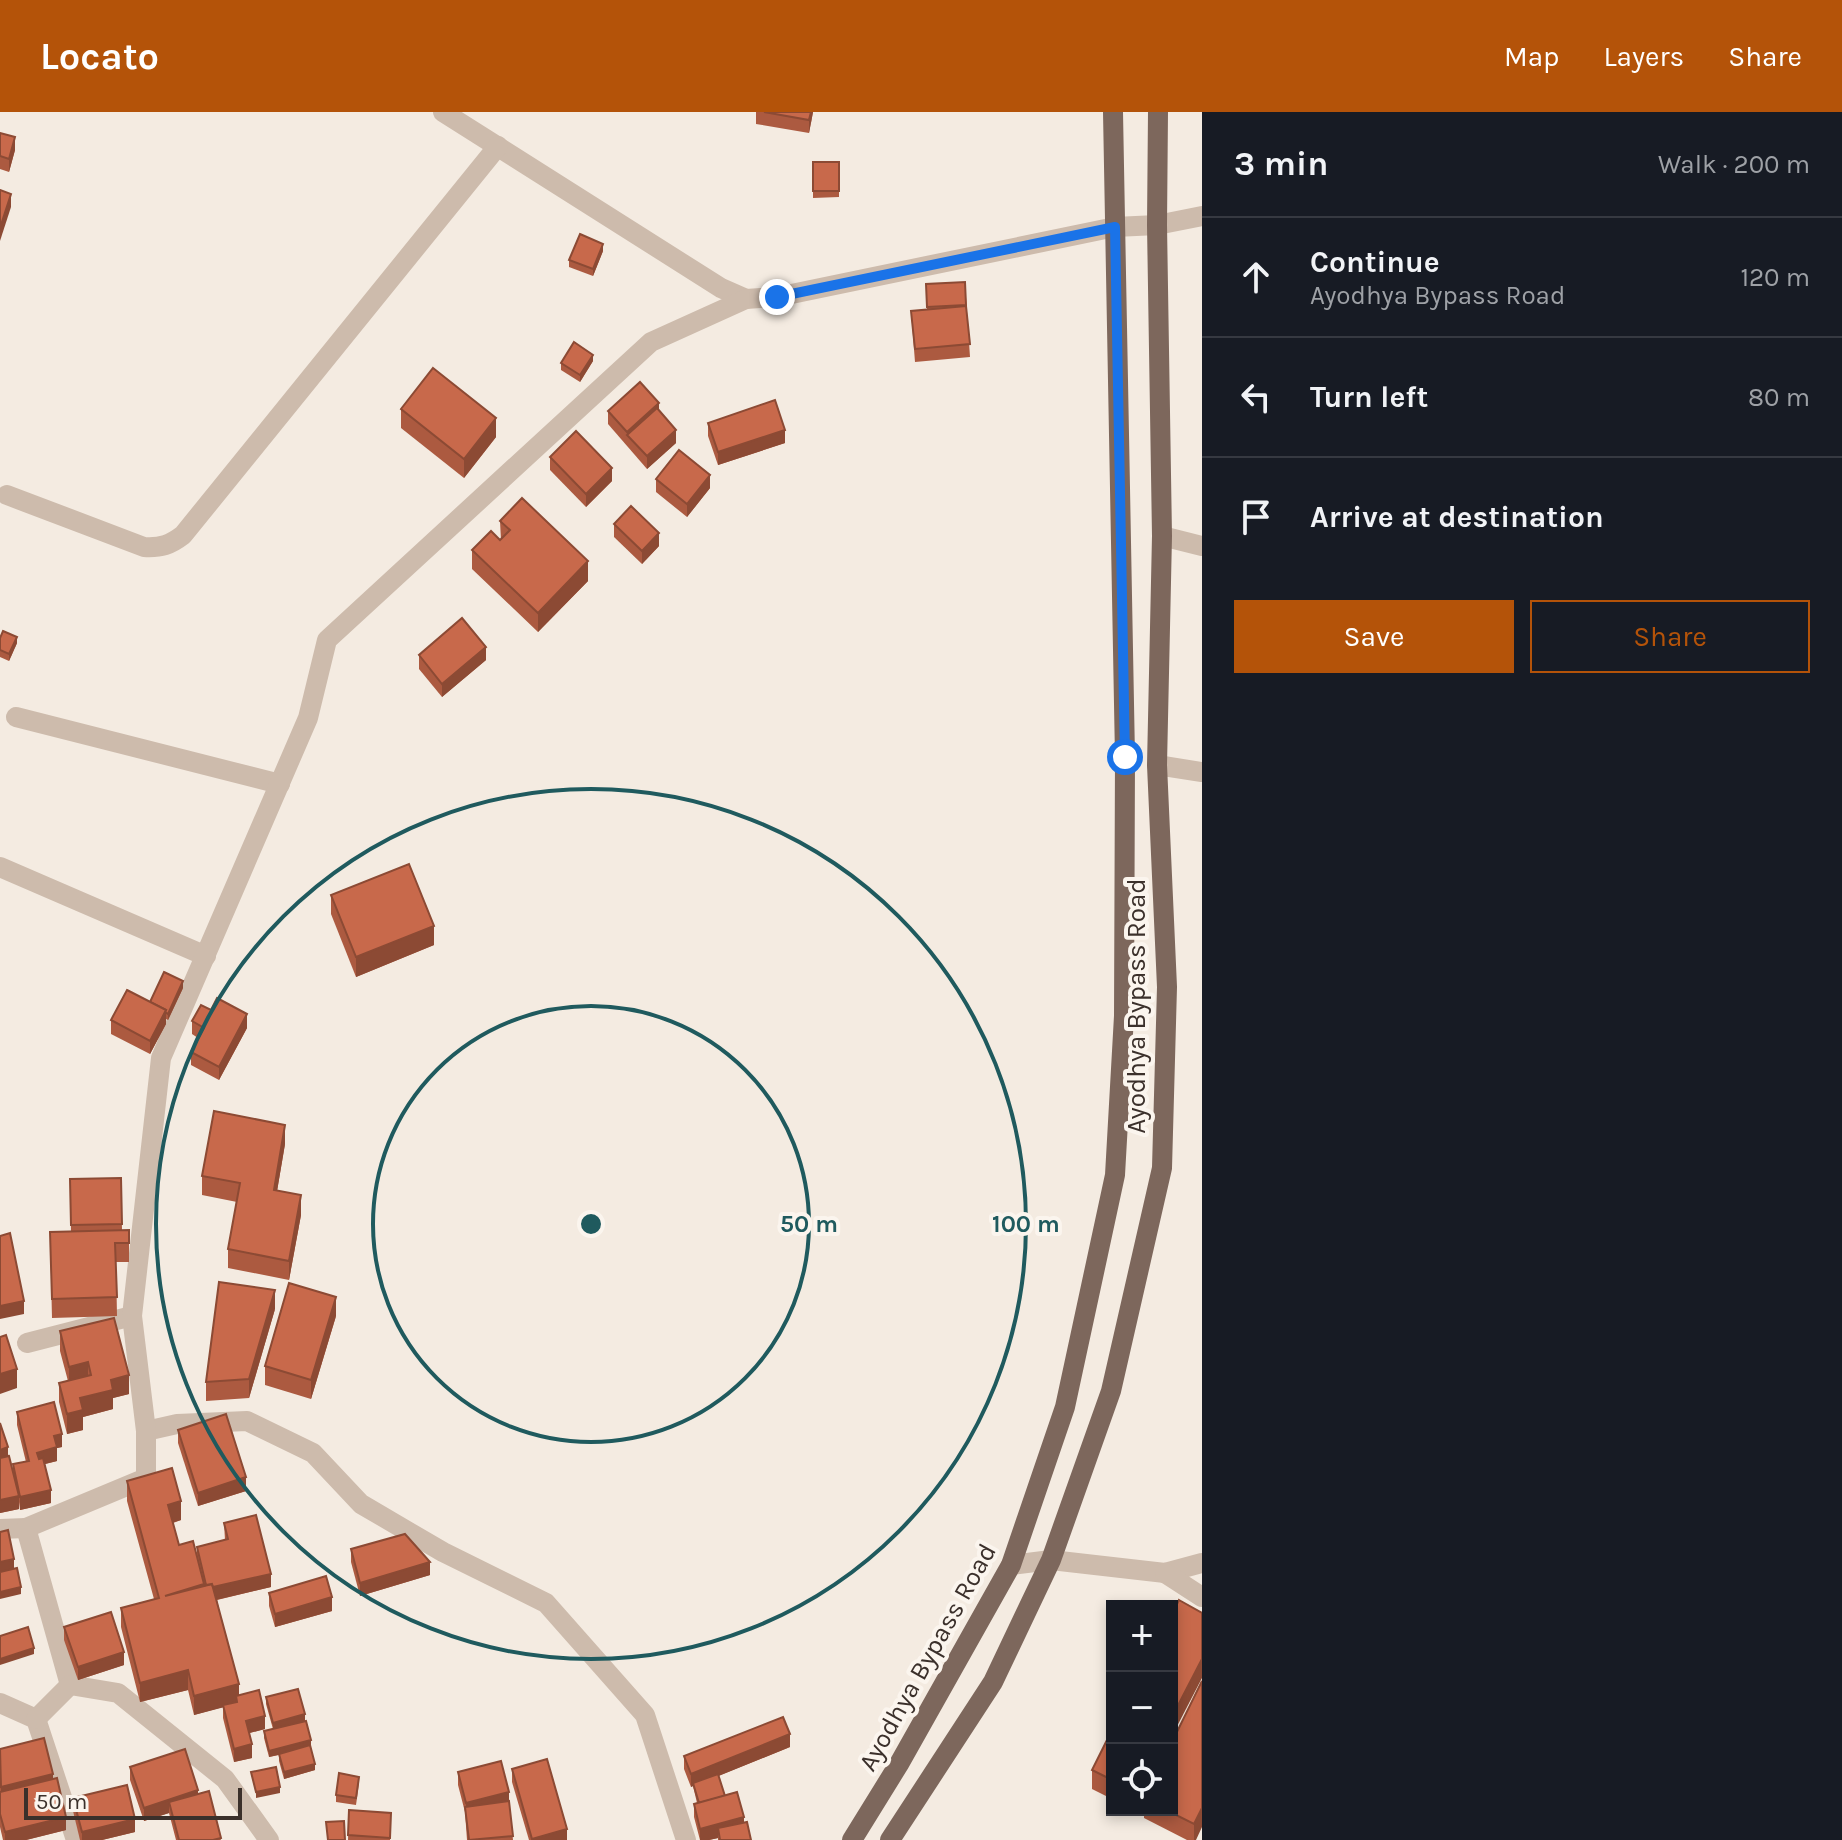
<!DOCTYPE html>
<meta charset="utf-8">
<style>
body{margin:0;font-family:Karla,sans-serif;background:#20242c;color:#f1f3f6}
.controls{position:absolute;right:24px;bottom:24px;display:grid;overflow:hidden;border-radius:0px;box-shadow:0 4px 12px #0003}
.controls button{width:72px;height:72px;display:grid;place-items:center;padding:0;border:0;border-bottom:2px solid #363941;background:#171b24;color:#f1f3f6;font:40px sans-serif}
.scale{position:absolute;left:24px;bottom:20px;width:218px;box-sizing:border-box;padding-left:8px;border:4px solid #3b302b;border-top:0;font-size:22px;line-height:28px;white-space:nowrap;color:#3b302b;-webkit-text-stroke:6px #fbf5ee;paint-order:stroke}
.stop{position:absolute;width:24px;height:24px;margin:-18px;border:6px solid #1a73e8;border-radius:50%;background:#fff}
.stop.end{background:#1a73e8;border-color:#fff;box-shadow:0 2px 8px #0008}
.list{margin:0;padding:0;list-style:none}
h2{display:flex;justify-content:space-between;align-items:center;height:104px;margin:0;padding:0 32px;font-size:34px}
h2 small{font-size:26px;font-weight:400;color:#9ea1a6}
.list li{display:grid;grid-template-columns:52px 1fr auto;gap:24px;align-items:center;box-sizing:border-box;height:120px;padding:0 32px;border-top:2px solid #363941}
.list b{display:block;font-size:30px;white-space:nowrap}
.list p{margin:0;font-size:26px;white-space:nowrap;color:#9ea1a6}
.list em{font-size:26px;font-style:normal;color:#9ea1a6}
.actions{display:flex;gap:16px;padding:24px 32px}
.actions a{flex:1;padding:18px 0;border:2px solid #b45309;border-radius:0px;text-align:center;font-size:28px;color:#b45309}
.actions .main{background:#b45309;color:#fff}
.icon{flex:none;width:44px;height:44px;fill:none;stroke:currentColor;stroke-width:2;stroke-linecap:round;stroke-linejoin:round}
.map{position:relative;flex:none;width:1202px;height:1728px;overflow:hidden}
header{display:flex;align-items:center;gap:48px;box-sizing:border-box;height:112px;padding:0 40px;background:#b45309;color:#fff}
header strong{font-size:38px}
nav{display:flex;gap:44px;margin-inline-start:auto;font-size:28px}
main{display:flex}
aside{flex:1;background:#171b24}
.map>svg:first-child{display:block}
</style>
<header>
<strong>Locato</strong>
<nav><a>Map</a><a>Layers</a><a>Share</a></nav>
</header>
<main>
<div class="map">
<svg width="1202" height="1728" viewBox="0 0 1202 1728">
<rect width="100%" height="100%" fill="#f4ebe1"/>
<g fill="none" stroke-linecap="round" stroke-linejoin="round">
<!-- minor -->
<g stroke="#cdbbac" stroke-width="20">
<polyline points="443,0 721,176 746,187"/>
<path d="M7,383L144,435C161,436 170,433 183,423L498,34"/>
<polyline points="1162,424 1202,434"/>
<polyline points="16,605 280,672"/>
<polyline points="1157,653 1202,660"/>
<polyline points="0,755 206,844"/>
<polyline points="27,1231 132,1204"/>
<polyline points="146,1319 177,1312 247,1309 313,1341 361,1392 443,1440 546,1491 645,1603 686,1728"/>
<polyline points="0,1417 26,1416"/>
<polyline points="1011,1453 1051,1448 1165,1461 1202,1451"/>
<polyline points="1165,1461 1202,1485"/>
<polyline points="70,1573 26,1416 146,1366 146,1319 132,1204 161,946 308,606 327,528 651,230 746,187 777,185 1115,115 1157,113 1202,104"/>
<polyline points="0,1591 36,1607 76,1728"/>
<polyline points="36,1607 70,1573 118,1581 225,1667 269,1728"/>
</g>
<!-- major -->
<g stroke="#7d675c" stroke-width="20">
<polyline points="852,1728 899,1652 1011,1453 1065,1295 1115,1063 1124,904 1125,645 1113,0"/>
<polyline points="890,1728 993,1570 1051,1448 1111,1279 1162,1056 1167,875 1157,653 1162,424 1157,113 1158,0"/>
</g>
</g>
<!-- wall -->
<g fill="#ac5a40">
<polygon points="756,0 813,0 809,21 756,12"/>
<polygon points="0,21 15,38 9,60 0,57"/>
<polygon points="813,50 839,50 839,85 813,86"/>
<polygon points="603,139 593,164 569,155 569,148"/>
<polygon points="965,170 970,245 915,250 911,199 927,197 926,172"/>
<polygon points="593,249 580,270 561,258 561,251"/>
<polygon points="401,297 496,325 464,366 401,316"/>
<polygon points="608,299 659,299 676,331 647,357 608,312"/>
<polygon points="708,311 785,331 718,353 708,324"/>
<polygon points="550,345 612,369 586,395 550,358"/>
<polygon points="656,367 710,376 687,405 656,380"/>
<polygon points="500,409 588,469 538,520 472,457 472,438 501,428"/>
<polygon points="614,412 659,434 642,452 614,425"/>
<polygon points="0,526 17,531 9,549 0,545"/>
<polygon points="419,543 486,548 442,585 419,557"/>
<polygon points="331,783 434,833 356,865 331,802"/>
<polygon points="183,876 168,908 166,907 166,912 150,942 111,922 111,908"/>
<polygon points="192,909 247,916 219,968 191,953 191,940 198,926 192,922"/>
<polygon points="285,1032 277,1079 301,1103 289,1168 228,1156 228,1137 237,1090 202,1083 202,1064"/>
<polygon points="121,1066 122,1118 129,1118 129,1150 116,1150 117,1204 52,1206 50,1120 71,1120 70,1067"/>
<polygon points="275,1197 249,1286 206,1289 206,1270"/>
<polygon points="336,1204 311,1287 265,1273 265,1254"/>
<polygon points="60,1219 129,1282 113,1286 113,1297 83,1305 83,1318 67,1322 59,1290 59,1271 68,1269 60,1239"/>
<polygon points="17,1300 62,1335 57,1336 57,1349 45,1352 51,1391 20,1398 19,1390 19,1397 0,1401 0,1311 13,1361 13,1352 26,1350 17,1313"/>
<polygon points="178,1318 246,1379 198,1394 178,1331"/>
<polygon points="127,1369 181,1408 173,1411 179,1433 197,1443 197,1435 225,1428 224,1411 271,1475 217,1488 239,1583 265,1617 249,1621 252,1646 234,1650 223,1606 223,1595 194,1603 188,1578 140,1590 121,1515 121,1496 154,1487 127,1389"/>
<polygon points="351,1437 430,1463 360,1484 351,1450"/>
<polygon points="269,1481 332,1499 275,1515 269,1494"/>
<polygon points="64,1515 124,1553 78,1568 64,1528"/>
<polygon points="1202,1569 1196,1728 1187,1728 1144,1706 1144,1698 1172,1698"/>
<polygon points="266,1585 305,1609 315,1658 284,1667 279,1649 279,1643 269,1645 264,1626 264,1619 273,1617 266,1592"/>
<polygon points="1112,1618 1112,1687 1092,1677 1092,1658"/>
<polygon points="790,1635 718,1664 725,1684 744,1711 751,1728 718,1728 718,1726 709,1728 700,1728 694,1705 694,1692 697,1691 693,1674 691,1675 684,1657 684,1644"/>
<polygon points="0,1637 53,1667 66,1718 26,1728 3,1728 0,1715"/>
<polygon points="130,1655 198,1682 221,1728 176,1728 169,1701 144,1709 130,1668"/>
<polygon points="512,1657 567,1728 529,1728 512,1670"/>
<polygon points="458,1660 509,1689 513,1728 467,1728 465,1700 458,1673"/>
<polygon points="359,1671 356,1693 336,1690 336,1683"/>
<polygon points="73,1686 135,1720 102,1728 80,1728 73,1699"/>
<polygon points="349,1698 391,1714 390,1728 348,1728"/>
</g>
<!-- shaded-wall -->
<g fill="#8c4a34">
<polygon points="811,0 813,0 809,21 809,8"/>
<polygon points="15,25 15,38 9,60 9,47"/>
<polygon points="11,82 11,95 0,129 0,116"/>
<polygon points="603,132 603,139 593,164 593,157"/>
<polygon points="593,243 593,249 580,270 580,263"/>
<polygon points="659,291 659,304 627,323 627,333 627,320"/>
<polygon points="496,306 496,325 464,366 464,347"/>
<polygon points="676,318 676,331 647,357 647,344"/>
<polygon points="785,318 785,331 718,353 718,340"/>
<polygon points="612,356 612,369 586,395 586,382"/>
<polygon points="710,363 710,376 687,405 687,392"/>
<polygon points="659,421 659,434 642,452 642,439"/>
<polygon points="588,449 588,469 538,520 538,501"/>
<polygon points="17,525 17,531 9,549 9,542"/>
<polygon points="486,535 486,548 442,585 442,572"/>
<polygon points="434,814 434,833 356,865 356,845"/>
<polygon points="183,869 183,876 168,908 168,902"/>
<polygon points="166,898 166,912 150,942 150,929"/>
<polygon points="247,902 247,916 219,968 219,955"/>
<polygon points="285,1013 285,1032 274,1097 274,1078"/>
<polygon points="301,1083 301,1103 289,1168 289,1149"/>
<polygon points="275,1178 275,1197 249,1286 249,1267"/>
<polygon points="336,1185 336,1204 311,1287 311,1268"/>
<polygon points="24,1189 24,1202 0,1207 0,1194"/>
<polygon points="88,1250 88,1270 69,1274 69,1255"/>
<polygon points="17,1257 17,1276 0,1282 0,1262"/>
<polygon points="129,1263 129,1282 113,1286 113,1297 83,1305 83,1318 67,1322 67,1302 80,1286 111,1268"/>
<polygon points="62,1322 62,1335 57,1336 57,1349 37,1354 37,1341 54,1324"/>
<polygon points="8,1335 8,1354 0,1357 0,1338"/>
<polygon points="246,1365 246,1379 198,1394 198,1381"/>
<polygon points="51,1378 51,1391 20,1398 20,1385"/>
<polygon points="19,1384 19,1397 0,1401 0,1388"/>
<polygon points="181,1389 181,1408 168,1412 168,1393"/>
<polygon points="14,1447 14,1460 0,1463 0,1450"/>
<polygon points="430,1450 430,1463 360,1484 360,1471"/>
<polygon points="271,1462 271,1475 207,1490 207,1477"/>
<polygon points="21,1475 21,1482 0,1487 0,1480"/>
<polygon points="332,1485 332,1499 275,1515 275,1502"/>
<polygon points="34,1536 34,1542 0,1553 0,1547"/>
<polygon points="124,1540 124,1553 78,1568 78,1555"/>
<polygon points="1202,1547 1202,1566 1172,1624 1172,1605"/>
<polygon points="188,1558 188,1578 140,1590 140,1571"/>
<polygon points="239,1572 239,1592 236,1584 236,1592 194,1603 194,1584"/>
<polygon points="305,1602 305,1609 273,1617 273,1611"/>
<polygon points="265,1604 265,1617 246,1622 246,1609"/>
<polygon points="790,1622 790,1635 694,1674 693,1671 693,1674 691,1675 691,1662"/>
<polygon points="311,1628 311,1635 269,1645 269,1639"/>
<polygon points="252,1632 252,1646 234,1650 234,1637"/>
<polygon points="315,1652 315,1658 284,1667 284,1660"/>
<polygon points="53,1662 53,1675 1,1688 1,1675"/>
<polygon points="280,1675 280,1681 256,1686 256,1680"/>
<polygon points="198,1678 198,1692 169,1690 169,1701 144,1709 144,1696"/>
<polygon points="509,1680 509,1694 466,1704 466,1691"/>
<polygon points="1202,1696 1202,1715 1196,1728 1194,1728 1194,1712"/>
<polygon points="66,1705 66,1718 26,1728 5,1728 5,1720"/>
<polygon points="744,1705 744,1718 718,1716 718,1726 709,1728 700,1728 700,1717"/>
<polygon points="135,1707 135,1720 102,1728 82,1728 82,1720"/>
<polygon points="567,1717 567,1728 532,1728 532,1727"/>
</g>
<!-- building -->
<g fill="#c8694b" stroke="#8c4a34" stroke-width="2">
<polygon points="764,0 811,0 809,8"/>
<polygon points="0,21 15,25 9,47 0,44"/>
<rect x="813" y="50" width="26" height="29"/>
<polygon points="0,78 11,82 0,116"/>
<polygon points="580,122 603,132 593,157 569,148"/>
<polygon points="965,170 966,193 927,195 926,172"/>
<polygon points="966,194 970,232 915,237 911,199"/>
<polygon points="574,230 593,243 580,263 561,251"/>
<polygon points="433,256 496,306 464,347 401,297"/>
<polygon points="640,270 659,291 627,320 608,299"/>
<polygon points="775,288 785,318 718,340 708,311"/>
<polygon points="657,296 676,318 647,344 627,323"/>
<polygon points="576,319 612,356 586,382 550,345"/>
<polygon points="679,338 710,363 687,392 656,367"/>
<polygon points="522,386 588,449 538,501 472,438 491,419 500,428 510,418 500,409"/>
<polygon points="631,394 659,421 642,439 614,412"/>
<polygon points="462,506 486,535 442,572 419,543"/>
<polygon points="3,519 17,525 9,542 0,538 0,526"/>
<polygon points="409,752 434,814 356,845 331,783"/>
<polygon points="164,860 183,869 168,902 165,900 166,898 150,890"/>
<polygon points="127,878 166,898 150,929 111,908"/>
<polygon points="217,886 247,902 219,955 191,940 204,916 192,909 201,893 211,898"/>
<polygon points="214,999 285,1013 274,1078 301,1083 289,1149 228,1137 240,1071 202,1064"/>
<polygon points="121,1066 122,1112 71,1113 70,1067"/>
<polygon points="129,1118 129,1131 115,1131 117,1185 52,1187 50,1120"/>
<polygon points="10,1121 24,1189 0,1194 0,1124"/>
<polygon points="219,1170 275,1178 249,1267 206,1270"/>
<polygon points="289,1171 336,1185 311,1268 265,1254"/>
<polygon points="114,1206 129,1263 111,1268 113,1278 80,1286 83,1298 67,1302 59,1271 91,1263 88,1250 69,1255 60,1219"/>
<polygon points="6,1223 17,1257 0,1262 0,1225"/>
<polygon points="54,1290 62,1322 54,1324 57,1335 37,1341 39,1347 43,1346 51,1378 20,1385 13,1352 29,1349 17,1300"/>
<polygon points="226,1302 246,1365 198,1381 178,1318"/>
<polygon points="0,1311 8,1335 0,1338"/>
<polygon points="9,1344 19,1384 0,1388 0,1346"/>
<polygon points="172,1356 181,1389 168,1393 179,1433 193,1429 204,1472 165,1484 212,1472 239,1572 194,1584 188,1558 140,1571 121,1496 159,1486 127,1369"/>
<polygon points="256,1403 271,1462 213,1475 212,1472 206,1473 197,1435 228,1427 224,1411"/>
<polygon points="8,1418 14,1447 0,1450 0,1420"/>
<polygon points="405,1422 430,1450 360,1471 351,1437"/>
<polygon points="17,1456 21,1475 0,1480 0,1460"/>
<polygon points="326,1464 332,1485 275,1502 269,1481"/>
<polygon points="1179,1488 1202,1501 1202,1547 1172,1605 1172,1502"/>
<polygon points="111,1500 124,1540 78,1555 64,1515"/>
<polygon points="28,1515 34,1536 0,1547 0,1524"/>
<polygon points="1202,1569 1202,1696 1194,1712 1166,1698 1172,1698 1172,1630"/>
<polygon points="298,1577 305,1602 273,1611 266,1585"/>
<polygon points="259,1578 265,1604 246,1609 252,1632 234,1637 223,1593 237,1590 236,1584"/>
<polygon points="783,1605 790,1622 691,1662 684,1644"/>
<polygon points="306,1609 311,1628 269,1639 264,1619"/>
<polygon points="1112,1618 1112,1668 1092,1658"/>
<polygon points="44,1626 53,1662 1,1675 0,1637"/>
<polygon points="310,1633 315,1652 284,1660 279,1642"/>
<polygon points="185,1637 198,1678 144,1696 130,1655"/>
<polygon points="547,1647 567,1717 532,1727 512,1657"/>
<polygon points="501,1649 509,1680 466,1691 458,1660"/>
<polygon points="276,1655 280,1675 256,1680 251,1660"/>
<polygon points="339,1661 359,1665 356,1686 336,1683"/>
<polygon points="718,1662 725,1684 699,1691 693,1671"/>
<polygon points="57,1666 66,1705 5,1720 0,1702 0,1680"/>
<polygon points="127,1673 135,1707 82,1720 73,1686"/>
<polygon points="209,1679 221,1726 213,1728 179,1728 169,1690"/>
<polygon points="737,1680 744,1705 700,1717 694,1692"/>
<polygon points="509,1689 513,1724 469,1728 465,1695"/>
<polygon points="349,1698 391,1701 390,1726 348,1723"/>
<polygon points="344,1709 345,1728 328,1728 326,1710"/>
<polygon points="747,1710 751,1728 720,1728 718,1716"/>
</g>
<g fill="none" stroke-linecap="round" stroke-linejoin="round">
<!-- route -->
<polyline stroke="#1a73e8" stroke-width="10" points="777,185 1115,115 1125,645"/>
</g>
<!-- distance rings -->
<g fill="none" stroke="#1f5a5e" stroke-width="4">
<circle cx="591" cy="1112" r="218"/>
<circle cx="591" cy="1112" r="435"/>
</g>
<g text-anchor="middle" stroke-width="8" stroke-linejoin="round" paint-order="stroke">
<!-- street labels -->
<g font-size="26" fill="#3b302b" stroke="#fbf5ee">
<text transform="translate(1136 894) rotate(-90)" y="9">Ayodhya Bypass Road</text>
<text transform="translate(927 1545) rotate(-61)" y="9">Ayodhya Bypass Road</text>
</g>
</g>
<circle cx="591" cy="1112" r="12" fill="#1f5a5e" stroke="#fbf5ee" stroke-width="4"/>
<g font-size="24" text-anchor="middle" font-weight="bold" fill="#1f5a5e" stroke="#fbf5ee" stroke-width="8" stroke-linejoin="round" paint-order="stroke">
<text x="809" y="1120">50 m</text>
<text x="1026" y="1120">100 m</text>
</g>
</svg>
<div class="controls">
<button>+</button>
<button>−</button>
<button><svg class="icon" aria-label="locate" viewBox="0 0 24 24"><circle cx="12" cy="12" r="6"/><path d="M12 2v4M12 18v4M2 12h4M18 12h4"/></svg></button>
</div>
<div class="scale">50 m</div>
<div class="stop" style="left:1125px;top:645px"></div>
<div class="stop end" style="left:777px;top:185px"></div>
</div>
<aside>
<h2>3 min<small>Walk · 200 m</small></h2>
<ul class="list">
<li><svg class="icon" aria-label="ahead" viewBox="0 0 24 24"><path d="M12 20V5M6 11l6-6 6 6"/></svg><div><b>Continue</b><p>Ayodhya Bypass Road</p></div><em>120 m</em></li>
<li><svg class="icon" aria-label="left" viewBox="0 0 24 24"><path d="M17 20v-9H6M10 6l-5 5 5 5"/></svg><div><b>Turn left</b></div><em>80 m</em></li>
<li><svg class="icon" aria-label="arrive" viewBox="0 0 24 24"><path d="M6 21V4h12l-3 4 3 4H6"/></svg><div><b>Arrive at destination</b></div></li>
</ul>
<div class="actions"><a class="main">Save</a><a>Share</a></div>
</aside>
</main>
